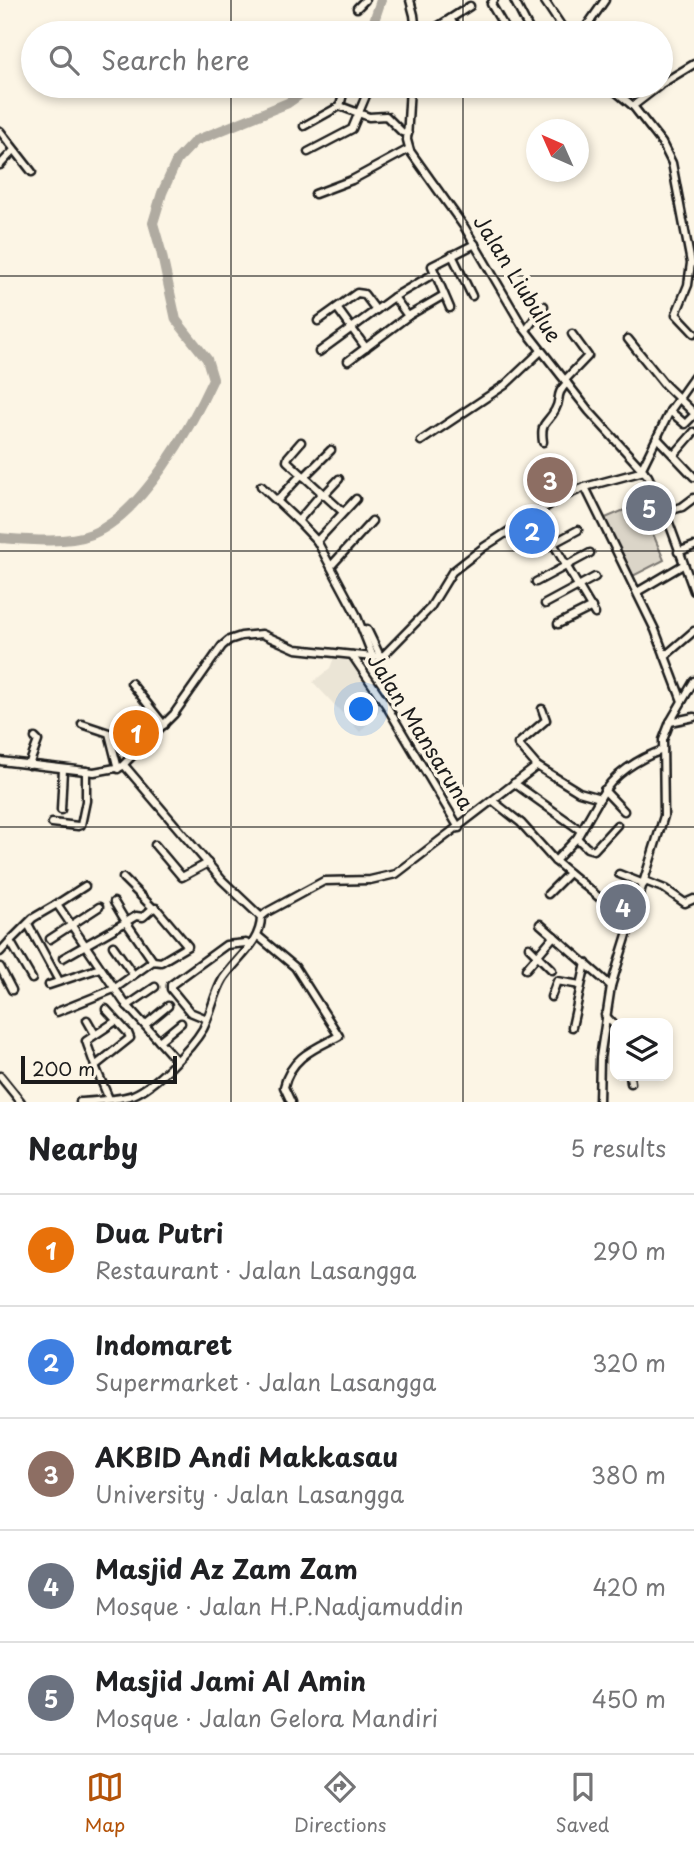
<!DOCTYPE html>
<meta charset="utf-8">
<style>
body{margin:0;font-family:"Playpen Sans",sans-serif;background:#f6f6f6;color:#202124}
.controls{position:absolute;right:21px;bottom:21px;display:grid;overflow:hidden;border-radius:14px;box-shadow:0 4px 10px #0003}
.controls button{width:63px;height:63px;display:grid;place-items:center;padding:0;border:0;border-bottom:2px solid #e0e0e0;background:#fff;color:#202124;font:35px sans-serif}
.compass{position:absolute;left:526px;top:119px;width:63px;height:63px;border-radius:50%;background:#fff;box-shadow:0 4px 10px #0003;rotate:315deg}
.scale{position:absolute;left:21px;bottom:18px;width:156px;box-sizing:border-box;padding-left:7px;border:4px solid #1c1c1c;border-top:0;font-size:19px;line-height:24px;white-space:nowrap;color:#1c1c1c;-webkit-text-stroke:5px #fcf5e5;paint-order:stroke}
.you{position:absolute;left:362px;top:710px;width:24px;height:24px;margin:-18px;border:5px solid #fff;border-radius:50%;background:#1a73e8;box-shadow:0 0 0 10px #1a73e833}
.badge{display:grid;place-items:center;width:46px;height:46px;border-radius:50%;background:#b45309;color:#fff;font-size:23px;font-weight:700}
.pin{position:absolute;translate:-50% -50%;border:4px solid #fff;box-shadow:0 2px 7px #0006}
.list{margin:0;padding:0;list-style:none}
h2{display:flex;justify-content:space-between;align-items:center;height:91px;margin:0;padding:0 28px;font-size:30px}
h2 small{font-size:23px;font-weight:400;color:#757577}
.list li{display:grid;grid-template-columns:46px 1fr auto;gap:21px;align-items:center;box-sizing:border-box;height:112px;padding:0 28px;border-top:2px solid #e0e0e0}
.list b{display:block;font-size:26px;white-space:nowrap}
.list p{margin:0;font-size:23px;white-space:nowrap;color:#757577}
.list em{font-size:23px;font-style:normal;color:#757577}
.icon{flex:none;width:38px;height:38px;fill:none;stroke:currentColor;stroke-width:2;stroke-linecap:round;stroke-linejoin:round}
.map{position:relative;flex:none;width:694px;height:1102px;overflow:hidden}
.search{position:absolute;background:#fff;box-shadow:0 4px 10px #0003;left:21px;right:21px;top:21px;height:77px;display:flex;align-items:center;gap:18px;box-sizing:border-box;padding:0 24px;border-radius:38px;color:#757577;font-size:26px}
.sheet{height:651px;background:#fff}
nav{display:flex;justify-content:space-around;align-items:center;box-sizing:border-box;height:98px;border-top:2px solid #e0e0e0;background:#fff;font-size:19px;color:#757577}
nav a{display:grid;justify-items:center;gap:4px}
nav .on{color:#b45309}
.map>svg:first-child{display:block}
</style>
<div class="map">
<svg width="694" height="1102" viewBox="0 0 694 1102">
<rect width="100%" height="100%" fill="#fcf5e5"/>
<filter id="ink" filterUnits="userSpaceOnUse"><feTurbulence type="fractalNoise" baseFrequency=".0143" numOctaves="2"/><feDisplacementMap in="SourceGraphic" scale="14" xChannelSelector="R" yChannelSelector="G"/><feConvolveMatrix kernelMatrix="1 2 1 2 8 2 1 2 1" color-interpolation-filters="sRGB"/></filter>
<g filter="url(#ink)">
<!-- built -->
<polygon fill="#ebe5d6" points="335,655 350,660 359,675 383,707 360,732 313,682 330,668"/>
<!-- green -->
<polygon fill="#dbd5c8" stroke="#7c7872" stroke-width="2" points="636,505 651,529 664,560 633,576 603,519"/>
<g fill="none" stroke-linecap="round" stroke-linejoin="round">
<!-- river -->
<g stroke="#b0aba1" stroke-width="10">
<polyline points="370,33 381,0"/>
<path d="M0,538C26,540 67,544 92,534C142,514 191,427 213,379L207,359L176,320L161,251L153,223L162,193L177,160L195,141L288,103L312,86"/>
</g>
<!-- minor casing -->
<g stroke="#1c1c1c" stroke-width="11">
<g id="minor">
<polyline points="410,0 414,15 416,33"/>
<polyline points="494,0 491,4 508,33"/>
<polyline points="514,0 531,33"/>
<polyline points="544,0 566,33"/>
<polyline points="357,8 365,0"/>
<polyline points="450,19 460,33"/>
<polyline points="428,33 470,6"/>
<polyline points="582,33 605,0"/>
<polyline points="661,84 694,64"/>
<polyline points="410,86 407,140 410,151 465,228 523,327 589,411 648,476 665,512 694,591"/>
<polyline points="609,86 633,106 662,143 672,163 691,263 688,285 676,314 694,333"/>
<polyline points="340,106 369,117 386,116 402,132 408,134"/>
<polyline points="633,106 659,86"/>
<polyline points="304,126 340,106 345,86"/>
<polyline points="0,131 32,172"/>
<polyline points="308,152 352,129 370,86"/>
<polyline points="0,165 14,150"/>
<polyline points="315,194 352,180 409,149"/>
<polyline points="452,255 472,296"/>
<polyline points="394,297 408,316"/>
<polyline points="337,308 366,348"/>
<polyline points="450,308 432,266 475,244"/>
<polyline points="318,321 357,293 364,294 376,310"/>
<polyline points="526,330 544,306"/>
<polyline points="628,339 665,385 694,413"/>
<polyline points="319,352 394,297 435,273"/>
<polyline points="348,361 408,316 444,295"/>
<polyline points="565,380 588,356 572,334"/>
<polyline points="670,411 685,424 694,415"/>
<polyline points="657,438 694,477"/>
<polyline points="421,441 505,385 541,351"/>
<polyline points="301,442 288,457 287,461 343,512"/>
<path d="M543,442C540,421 547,425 555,410C562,398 554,396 567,383"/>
<polyline points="674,455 694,432"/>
<polyline points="642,468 670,411 694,377"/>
<polyline points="304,477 331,450"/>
<polyline points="261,486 298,521"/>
<polyline points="585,487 655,630 682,701"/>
<polyline points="324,495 339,479"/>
<polyline points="356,499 317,541 356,614 373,657"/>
<polyline points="277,501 301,475"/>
<polyline points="665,512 682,507 694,498"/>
<polyline points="535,513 595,614"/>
<polyline points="317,541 298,521 322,493"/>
<polyline points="539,551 578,530"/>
<polyline points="678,552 694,546"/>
<polyline points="331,566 372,521"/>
<polyline points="536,582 590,553"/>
<polyline points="637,592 683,565"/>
<polyline points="545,604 595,577"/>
<polyline points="558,624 592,607"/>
<polyline points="367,629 380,656"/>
<polyline points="352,655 386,705 459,828"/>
<polyline points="665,656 694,631"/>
<polyline points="131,683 164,725"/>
<polyline points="670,722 694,717"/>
<polyline points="82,724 109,733 118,769"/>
<polyline points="0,761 94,772 121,767 174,714 222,646 229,640 241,636 262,634 296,649 373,657 384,655 430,608 452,572 484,547 560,498 585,487 644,471"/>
<polyline points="29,765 38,741 35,738"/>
<polyline points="124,765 222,880 261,917"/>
<polyline points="537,766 518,744 546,720 542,709"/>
<polyline points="514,783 580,830"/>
<polyline points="604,790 624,811"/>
<polyline points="493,801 521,823 555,861 631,924"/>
<polyline points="61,810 63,769"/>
<polyline points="52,823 78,826 81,825 86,801 86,771"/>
<polyline points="577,838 587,848 594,850 617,825"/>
<polyline points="155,845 182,877 208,863"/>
<polyline points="555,861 577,838 600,798"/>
<polyline points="619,874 644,884"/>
<polyline points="123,878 153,908"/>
<polyline points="645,881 665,889 685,903 694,899"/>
<polyline points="548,894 569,873"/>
<polyline points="57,904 85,886"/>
<polyline points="28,924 59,981"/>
<polyline points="540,924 611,986"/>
<path d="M258,936L295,967L339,1036C314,1049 291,1057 284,1087L291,1102"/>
<polyline points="50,939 99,907"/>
<polyline points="113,946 133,974"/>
<polyline points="529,947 552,970"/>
<polyline points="0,952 10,941"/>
<polyline points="63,958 126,922 153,961"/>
<polyline points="0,967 12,990"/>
<polyline points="526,969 554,936"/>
<polyline points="32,979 10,941 33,918 57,904 124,1002 176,1060"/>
<polyline points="49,985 100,968"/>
<polyline points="551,997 557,981 580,985"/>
<polyline points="127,1006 155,987"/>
<polyline points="106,1009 128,1033 130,1038 95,1066 86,1041 116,1021"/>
<polyline points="57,1012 114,989 153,961 161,962 188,946 156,908 152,909 143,917 136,916 126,922 114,902"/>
<polyline points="605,1015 615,1026"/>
<polyline points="207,1019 190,1012 171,989 171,985 226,945 246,943 249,946"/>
<polyline points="87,1020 95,1034"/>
<polyline points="145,1025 168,1006"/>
<polyline points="572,1027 586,963"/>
<polyline points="159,1041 181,1023"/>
<polyline points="95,1066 109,1099"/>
<polyline points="0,1076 21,1102"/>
<polyline points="630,1076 631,1083"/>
<path d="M80,1102C97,1101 117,1100 133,1095C155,1086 191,1049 203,1029C211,1013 215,992 223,979C236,959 261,943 261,917L267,912L324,881L370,880L396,874L537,766L579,792L600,798C612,775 639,758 663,750"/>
<polyline points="599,1102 600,1058 611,986 664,816 663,740 670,722 694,681"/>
</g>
</g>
<!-- minor -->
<use href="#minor" stroke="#fcf5e5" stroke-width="6"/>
</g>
</g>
<!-- grid -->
<path fill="none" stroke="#1c1c1c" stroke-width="2" stroke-opacity="0.55" d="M231,0V33M463,0V33M231,86V1102M463,86V1102M0,276H694M0,551H694M0,827H694"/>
<g text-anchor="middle" stroke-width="7" stroke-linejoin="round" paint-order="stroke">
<!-- street labels -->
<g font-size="21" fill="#1c1c1c" stroke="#fcf5e5">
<text transform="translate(517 279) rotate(58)" y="7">Jalan Liubulue</text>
<text transform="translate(420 732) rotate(58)" y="7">Jalan Mansaruna</text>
</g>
</g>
</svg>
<div class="controls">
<button><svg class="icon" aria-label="layers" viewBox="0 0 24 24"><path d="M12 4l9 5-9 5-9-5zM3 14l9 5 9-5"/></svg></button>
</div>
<svg class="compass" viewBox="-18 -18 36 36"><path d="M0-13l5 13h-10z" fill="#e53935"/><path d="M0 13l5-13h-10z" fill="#757577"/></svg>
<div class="scale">200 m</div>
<div class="you"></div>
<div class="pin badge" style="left:136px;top:733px;background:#e8710a">1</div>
<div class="pin badge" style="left:532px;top:531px;background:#3f7fe0">2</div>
<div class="pin badge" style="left:550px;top:480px;background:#8d6e63">3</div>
<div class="pin badge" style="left:623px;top:907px;background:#6b7280">4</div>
<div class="pin badge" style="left:649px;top:508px;background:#6b7280">5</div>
<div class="search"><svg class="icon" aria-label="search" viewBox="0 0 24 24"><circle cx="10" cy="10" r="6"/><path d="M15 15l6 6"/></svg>Search here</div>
</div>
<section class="sheet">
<h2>Nearby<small>5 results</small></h2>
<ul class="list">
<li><span class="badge" style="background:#e8710a">1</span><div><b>Dua Putri</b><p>Restaurant · Jalan Lasangga</p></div><em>290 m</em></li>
<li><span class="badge" style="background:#3f7fe0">2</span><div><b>Indomaret</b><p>Supermarket · Jalan Lasangga</p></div><em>320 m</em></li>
<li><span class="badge" style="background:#8d6e63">3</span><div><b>AKBID Andi Makkasau</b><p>University · Jalan Lasangga</p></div><em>380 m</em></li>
<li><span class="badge" style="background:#6b7280">4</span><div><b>Masjid Az Zam Zam</b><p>Mosque · Jalan H.P.Nadjamuddin</p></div><em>420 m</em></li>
<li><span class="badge" style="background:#6b7280">5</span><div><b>Masjid Jami Al Amin</b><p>Mosque · Jalan Gelora Mandiri</p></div><em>450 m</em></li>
</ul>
</section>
<nav>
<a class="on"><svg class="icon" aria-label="map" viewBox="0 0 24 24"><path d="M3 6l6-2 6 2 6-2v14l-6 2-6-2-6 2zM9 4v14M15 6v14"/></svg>Map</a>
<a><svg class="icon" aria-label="directions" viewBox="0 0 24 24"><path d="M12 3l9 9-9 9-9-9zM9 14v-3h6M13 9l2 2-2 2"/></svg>Directions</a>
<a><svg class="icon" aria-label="saved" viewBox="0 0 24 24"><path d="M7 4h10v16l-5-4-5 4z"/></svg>Saved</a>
</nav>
